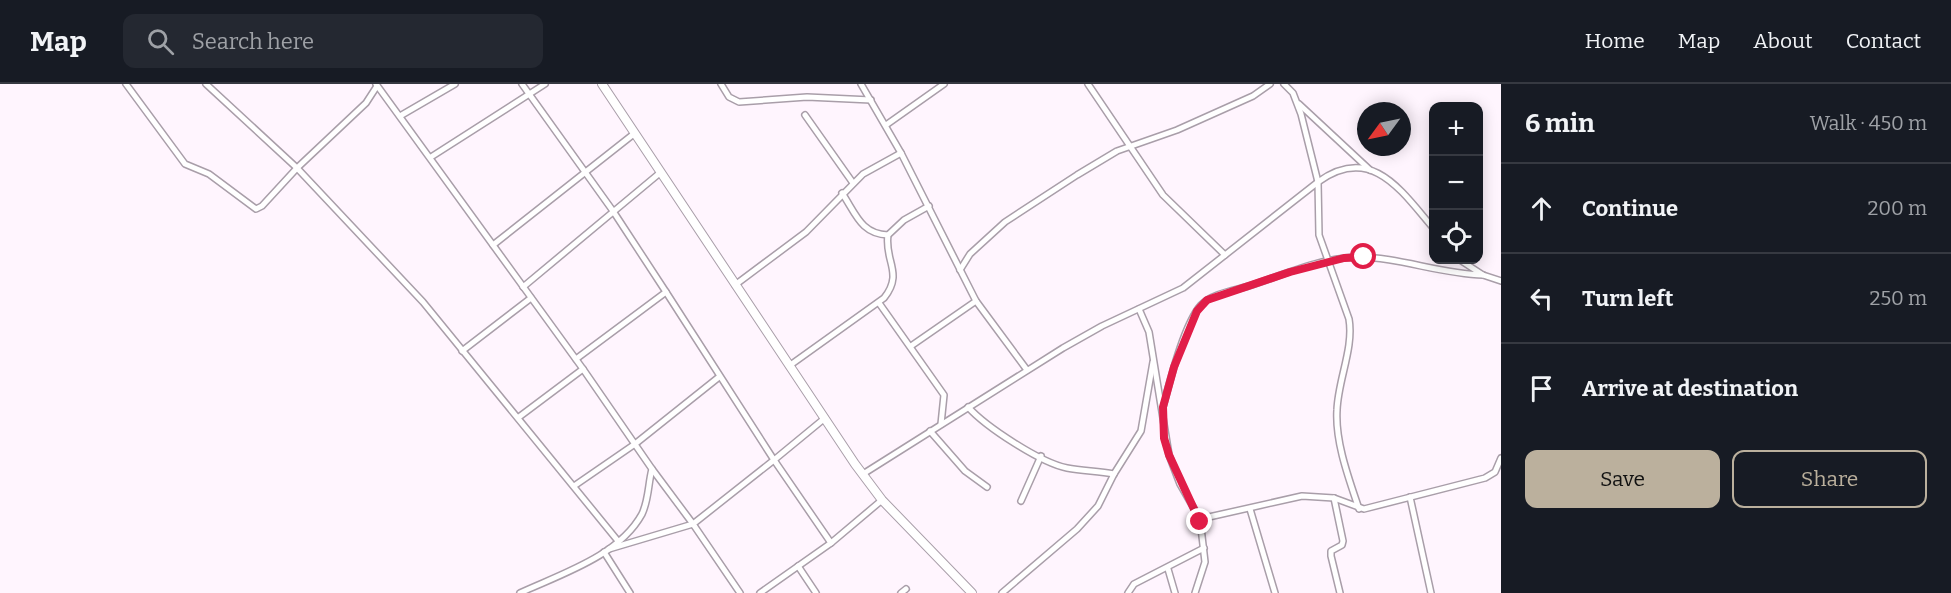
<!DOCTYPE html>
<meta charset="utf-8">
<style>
body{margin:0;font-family:Bitter,serif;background:#242831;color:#f1f3f6}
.controls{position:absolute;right:18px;top:18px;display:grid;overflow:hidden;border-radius:12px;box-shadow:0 3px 15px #0003}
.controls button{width:54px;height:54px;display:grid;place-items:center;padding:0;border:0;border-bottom:2px solid #363941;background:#171b24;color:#f1f3f6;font:30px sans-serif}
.compass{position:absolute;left:1357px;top:18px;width:54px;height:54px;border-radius:50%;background:#171b24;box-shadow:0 3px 15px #0003;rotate:237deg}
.stop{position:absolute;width:18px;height:18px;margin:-14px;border:4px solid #e11d48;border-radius:50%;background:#fff}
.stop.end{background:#e11d48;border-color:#fff;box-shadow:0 2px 6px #0008}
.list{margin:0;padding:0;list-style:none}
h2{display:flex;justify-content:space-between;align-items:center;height:78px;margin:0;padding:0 24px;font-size:26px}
h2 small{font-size:20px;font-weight:400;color:#9ea1a6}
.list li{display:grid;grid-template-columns:39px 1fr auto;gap:18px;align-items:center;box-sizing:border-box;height:90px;padding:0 24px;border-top:2px solid #363941}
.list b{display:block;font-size:22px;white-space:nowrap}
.list em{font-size:20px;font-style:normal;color:#9ea1a6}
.actions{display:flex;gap:12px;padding:18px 24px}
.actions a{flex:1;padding:14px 0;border:2px solid #bbb09d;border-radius:12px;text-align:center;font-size:21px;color:#bbb09d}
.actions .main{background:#bbb09d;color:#111}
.icon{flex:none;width:33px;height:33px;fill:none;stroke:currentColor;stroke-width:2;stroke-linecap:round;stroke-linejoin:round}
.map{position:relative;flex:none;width:1501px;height:509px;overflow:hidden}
header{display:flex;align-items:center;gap:36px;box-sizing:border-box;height:84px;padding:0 30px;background:#171b24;border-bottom:2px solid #363941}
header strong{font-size:28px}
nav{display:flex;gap:33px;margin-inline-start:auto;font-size:21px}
.search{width:420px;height:54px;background:#242831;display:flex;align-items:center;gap:15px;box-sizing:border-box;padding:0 21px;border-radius:12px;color:#9ea1a6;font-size:22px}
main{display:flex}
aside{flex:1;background:#171b24}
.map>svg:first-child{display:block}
</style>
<header>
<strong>Map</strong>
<div class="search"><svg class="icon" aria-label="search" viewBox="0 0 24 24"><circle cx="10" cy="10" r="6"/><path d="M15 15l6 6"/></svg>Search here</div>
<nav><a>Home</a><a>Map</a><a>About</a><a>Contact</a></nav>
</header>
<main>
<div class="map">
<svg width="1501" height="509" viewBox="0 0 1501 509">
<rect width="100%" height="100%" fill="#fff5fe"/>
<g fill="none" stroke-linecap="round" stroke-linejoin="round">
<!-- street casing -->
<g stroke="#a99ea9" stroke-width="8">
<g id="street">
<polyline points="126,0 185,80 209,90 256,125 262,122 297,84 366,19 377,2"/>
<polyline points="206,0 297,84 423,218 618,457"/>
<path d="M376,0L583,285L652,385C648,400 649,415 642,430C619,472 561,490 520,509"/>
<polyline points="522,0 613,127 666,208 576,275"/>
<polyline points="721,0 729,13 739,18 807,13 871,16"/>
<polyline points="861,0 901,69 976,217 1027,286"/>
<polyline points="1088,0 1163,111 1225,171"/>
<path d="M1284,0L1293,9L1301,30L1318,98L1319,151L1349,235C1354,264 1338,296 1337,326C1335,358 1349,395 1359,425"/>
<polyline points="1299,20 1370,86"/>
<polyline points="805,31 853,99"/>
<polyline points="400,32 455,0"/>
<polyline points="886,41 944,0"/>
<polyline points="431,73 545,0"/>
<path d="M842,109C856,130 861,150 888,151"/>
<polyline points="493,161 635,49"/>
<polyline points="1460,176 1483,191 1501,197"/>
<polyline points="960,186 970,170 1005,138 1077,91 1117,67 1177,46 1253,12 1270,0"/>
<polyline points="735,201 806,148 863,90 901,69"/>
<polyline points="523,203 661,88"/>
<polyline points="666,208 774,376 693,440 740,509"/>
<polyline points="879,219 944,311 941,340"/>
<polyline points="1139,225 1149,248 1169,371 1180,400 1200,435"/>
<polyline points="911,262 976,217"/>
<polyline points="462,267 531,214"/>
<path d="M789,282L884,214C904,189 884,177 888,151L904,136L929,122"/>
<path d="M968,323C986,343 1041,379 1067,384C1083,387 1098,387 1114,390"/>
<path d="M1163,323C1170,297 1184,240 1201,221C1212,209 1237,206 1252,201C1285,190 1321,174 1357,173C1399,173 1440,190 1483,191"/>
<polyline points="519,333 583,285"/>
<polyline points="825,334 774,376 831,459"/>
<polyline points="930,347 965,387 987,403"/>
<path d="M863,390L1063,264L1102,242L1183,204L1318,98C1372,59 1402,108 1434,145"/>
<polyline points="574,402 635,360 719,293"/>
<polyline points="1410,413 1431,509"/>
<polyline points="1334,414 1343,457 1342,461 1331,467 1331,472 1340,509"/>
<polyline points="1021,417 1041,372"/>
<polyline points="1250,425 1275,509"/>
<polyline points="609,465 693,440 652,385"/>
<polyline points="604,468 630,509"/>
<polyline points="798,482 816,509"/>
<polyline points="1168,485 1175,509"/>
<polyline points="760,509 831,459 882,416"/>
<polyline points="901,509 906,505"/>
<polyline points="1002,509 1077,445 1098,422 1114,390 1141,347 1153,278"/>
<polyline points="1128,509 1134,500 1204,464"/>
<polyline points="1195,509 1205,478 1200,435 1302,412 1334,414 1364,425 1485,394 1495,388 1501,374"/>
</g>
</g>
<!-- secondary casing -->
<g stroke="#a99ea9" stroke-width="10">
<polyline id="secondary" points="602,0 855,380 882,416 972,509"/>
</g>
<!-- street -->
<use href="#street" stroke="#fff" stroke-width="5"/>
<!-- secondary -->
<use href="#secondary" stroke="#fff" stroke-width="8"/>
</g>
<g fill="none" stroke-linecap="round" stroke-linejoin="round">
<!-- route -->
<polyline stroke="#e11d48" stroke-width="8" points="1200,438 1169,371 1164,354 1163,323 1174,283 1197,227 1207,216 1290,188 1344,174 1364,173"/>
</g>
</svg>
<div class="controls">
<button>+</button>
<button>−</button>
<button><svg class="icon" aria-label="locate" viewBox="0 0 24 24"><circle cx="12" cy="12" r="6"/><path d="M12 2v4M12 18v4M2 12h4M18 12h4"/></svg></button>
</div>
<svg class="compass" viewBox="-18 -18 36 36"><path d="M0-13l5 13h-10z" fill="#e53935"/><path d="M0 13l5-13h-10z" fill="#9ea1a6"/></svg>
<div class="stop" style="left:1364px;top:173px"></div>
<div class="stop end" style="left:1200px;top:438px"></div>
</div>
<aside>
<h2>6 min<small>Walk · 450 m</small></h2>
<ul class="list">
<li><svg class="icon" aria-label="ahead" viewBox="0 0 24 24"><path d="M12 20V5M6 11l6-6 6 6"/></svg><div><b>Continue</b></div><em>200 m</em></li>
<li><svg class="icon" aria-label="left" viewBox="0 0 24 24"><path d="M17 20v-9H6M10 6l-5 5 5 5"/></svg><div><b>Turn left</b></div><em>250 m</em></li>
<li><svg class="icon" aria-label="arrive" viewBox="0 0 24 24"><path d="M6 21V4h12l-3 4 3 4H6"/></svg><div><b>Arrive at destination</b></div></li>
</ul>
<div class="actions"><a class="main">Save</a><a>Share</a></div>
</aside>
</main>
